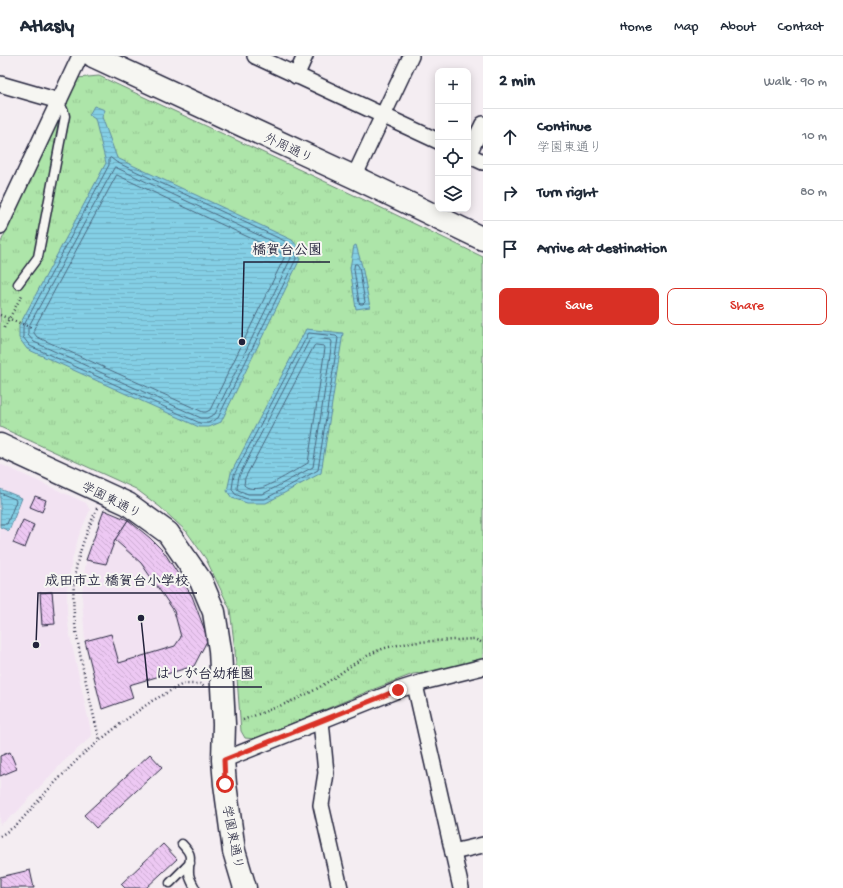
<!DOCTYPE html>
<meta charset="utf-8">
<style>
body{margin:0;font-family:"Gochi Hand","Klee One",sans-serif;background:#f2f2f3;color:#1f2937}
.controls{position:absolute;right:12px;top:12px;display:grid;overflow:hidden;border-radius:8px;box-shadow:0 2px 10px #0003}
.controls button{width:36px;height:36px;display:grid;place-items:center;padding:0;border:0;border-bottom:1px solid #e0e1e3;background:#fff;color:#1f2937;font:20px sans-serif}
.stop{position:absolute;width:12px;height:12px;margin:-9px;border:3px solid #d93025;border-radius:50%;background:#fff}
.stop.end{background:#d93025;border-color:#fff;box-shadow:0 1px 4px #0008}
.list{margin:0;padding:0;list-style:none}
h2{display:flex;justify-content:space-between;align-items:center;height:52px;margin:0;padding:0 16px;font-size:17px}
h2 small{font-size:13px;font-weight:400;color:#747a83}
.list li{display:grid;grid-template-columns:26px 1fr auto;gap:12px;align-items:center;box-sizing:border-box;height:56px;padding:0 16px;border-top:1px solid #e0e1e3}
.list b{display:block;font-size:15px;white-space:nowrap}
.list p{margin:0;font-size:13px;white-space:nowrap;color:#747a83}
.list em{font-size:13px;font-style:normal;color:#747a83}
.actions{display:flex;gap:8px;padding:12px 16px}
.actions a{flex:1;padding:9px 0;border:1px solid #d93025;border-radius:8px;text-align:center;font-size:14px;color:#d93025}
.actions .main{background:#d93025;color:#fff}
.icon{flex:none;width:22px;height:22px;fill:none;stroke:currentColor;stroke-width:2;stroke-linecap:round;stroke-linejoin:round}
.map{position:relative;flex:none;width:483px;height:832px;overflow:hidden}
header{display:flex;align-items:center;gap:24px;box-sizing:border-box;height:56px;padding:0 20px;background:#fff;border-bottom:1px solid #e0e1e3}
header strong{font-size:19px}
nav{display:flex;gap:22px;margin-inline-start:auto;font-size:14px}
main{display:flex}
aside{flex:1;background:#fff}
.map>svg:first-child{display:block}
</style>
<header>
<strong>Atlasly</strong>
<nav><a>Home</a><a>Map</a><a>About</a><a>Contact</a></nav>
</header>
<main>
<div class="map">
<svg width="483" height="832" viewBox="0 0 483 832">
<defs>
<pattern id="park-tufts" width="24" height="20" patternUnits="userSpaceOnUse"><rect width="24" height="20" fill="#ade5a9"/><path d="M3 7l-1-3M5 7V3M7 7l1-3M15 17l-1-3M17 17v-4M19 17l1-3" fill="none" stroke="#95c492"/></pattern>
<pattern id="water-rules" width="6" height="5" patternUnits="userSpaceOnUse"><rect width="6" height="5" fill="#84cfe5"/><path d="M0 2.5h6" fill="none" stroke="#72b1c5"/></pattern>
<pattern id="building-back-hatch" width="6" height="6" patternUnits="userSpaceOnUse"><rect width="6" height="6" fill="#edc8f3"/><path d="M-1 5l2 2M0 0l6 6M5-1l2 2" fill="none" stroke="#cbacd1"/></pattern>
</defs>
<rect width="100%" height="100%" fill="#f4edf2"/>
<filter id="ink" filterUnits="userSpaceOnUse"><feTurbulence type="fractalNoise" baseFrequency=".025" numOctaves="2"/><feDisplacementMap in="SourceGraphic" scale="8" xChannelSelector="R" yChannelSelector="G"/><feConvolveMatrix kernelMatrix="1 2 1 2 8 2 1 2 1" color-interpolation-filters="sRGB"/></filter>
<g filter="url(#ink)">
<!-- built -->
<g fill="#f2e2f2">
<polygon points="0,408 86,447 90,454 79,479 72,504 67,534 67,557 69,575 92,680 62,707 16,757 0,769"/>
<polygon points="104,454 128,464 150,482 194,610 130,629 133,642 102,653 85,585 82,540 86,504"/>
</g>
<!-- park -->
<polygon fill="url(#park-tufts)" stroke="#688472" points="99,20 388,155 483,201 483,604 437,615 413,618 369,635 255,683 245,682 241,675 235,595 230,553 206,503 187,476 160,451 136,433 0,371 0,188 77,22"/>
<!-- water -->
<g fill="url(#water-rules)" stroke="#5d8aa1">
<polygon points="94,50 105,54 102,61 117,102 292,184 298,191 300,203 221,366 209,371 199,371 27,293 19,282 19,270 106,107 95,63 89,59"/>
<polygon points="356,189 362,210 370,251 356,253 350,212 354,190"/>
<polygon points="306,273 343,277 321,417 266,447 247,447 232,442 227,435 231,417"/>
<polygon points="0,433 22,442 9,475 0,471"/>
</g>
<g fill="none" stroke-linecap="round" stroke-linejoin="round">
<!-- shore -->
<g stroke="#49677f" stroke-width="1">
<polygon points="111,102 116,106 289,187 295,193 296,203 218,362 208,367 200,367 30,290 23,281 23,271 109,109 109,103"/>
<polygon points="115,111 286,192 290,196 291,202 215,358 207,362 201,362 34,286 28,279 28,272"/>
<polygon points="117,119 284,198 284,202 210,354 206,356 203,356 37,281 34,277 34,273"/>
<polygon points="355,208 357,208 359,211 365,246 363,248 360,248 359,247 354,213"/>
<polygon points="309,277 336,280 338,282 318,414 265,443 247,443 235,438 232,433 234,419"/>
<polygon points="312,282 331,284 332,286 313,411 263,438 248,438 238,434 237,432 239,420 310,283"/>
<path d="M316,289L324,290L325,292L308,407C301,411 268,431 261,432C255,433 247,433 244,429L245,422L314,290Z"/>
<polyline points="0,437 15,443 16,445 7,468 0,468"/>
</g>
</g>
<!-- building -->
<g fill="url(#building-back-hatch)" stroke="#22223b">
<polygon points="35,440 46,444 42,456 30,451"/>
<polygon points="104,454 128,464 115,484 106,508 86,504"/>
<polygon points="23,464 34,469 25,492 13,487"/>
<polygon points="128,464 150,482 164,496 192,540 208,583 194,610 129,629 133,642 102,653 85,585 111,578 119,607 175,590 181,581 174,555 141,507 115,484"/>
<polygon points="52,536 55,568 42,569 40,537"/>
<polygon points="10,696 17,713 0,720 0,700"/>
<polygon points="150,698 162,711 96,772 84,759"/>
<polygon points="163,788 177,803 146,832 125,832 121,828"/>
<polygon points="30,814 34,832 0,832 0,821"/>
</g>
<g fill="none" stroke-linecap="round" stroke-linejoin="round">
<!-- lane casing -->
<g stroke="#22223b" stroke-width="11">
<g id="lane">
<polyline points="18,228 38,201 65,60 64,56 59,45"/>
<path d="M182,788C195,802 188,801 189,817C189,822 193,828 195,832"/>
<polyline points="170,827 190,807"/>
</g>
</g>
<!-- street casing -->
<g stroke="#22223b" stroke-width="18">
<g id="street">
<polyline points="255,0 438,85"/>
<polyline points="296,20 305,0"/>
<polyline points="0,28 59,45"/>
<polyline points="483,68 468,99 483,106"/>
<polyline points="354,121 411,0"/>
<polyline points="0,170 80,0"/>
<polyline points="415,629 461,832"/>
<polyline points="321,665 326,717 321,749 340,832"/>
<polyline points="223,704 398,634 423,626 483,611"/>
<polyline points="453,796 483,789"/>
</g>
</g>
<!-- secondary casing -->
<g stroke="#22223b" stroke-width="25">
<g id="secondary">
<polyline points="93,0 354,121 483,183"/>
<polyline points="0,389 128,448 168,477 201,525 214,556 220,594 224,668 223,704 225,728 234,795 245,832"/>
</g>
</g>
<!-- path -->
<g stroke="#22223b" stroke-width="2.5" stroke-dasharray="1 3" stroke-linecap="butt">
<polyline points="0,259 32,272"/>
<polyline points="4,272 22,239"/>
<path d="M97,452C90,469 82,487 78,504C68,543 76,579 84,617C89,640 94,662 100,685"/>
<path d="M243,664C268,654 294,646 318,632C342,618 362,598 389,591C417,584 446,585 474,583L483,587"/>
<polyline points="0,780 17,769 46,736 83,698 124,665 152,645 183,628 201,628 204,631"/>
</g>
<!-- lane -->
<use href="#lane" stroke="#f6f6f2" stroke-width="8"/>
<!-- street -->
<use href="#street" stroke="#f6f6f2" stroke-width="15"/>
<!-- secondary -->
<use href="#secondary" stroke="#f6f6f2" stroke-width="22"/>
</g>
</g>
<g fill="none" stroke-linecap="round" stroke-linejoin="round" filter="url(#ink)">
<!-- route -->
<polyline stroke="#d93025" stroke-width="5" points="225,728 224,704 398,634"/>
</g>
<g text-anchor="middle" stroke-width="4" stroke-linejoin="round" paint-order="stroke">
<!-- street labels -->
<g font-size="13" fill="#22223b" stroke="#f6f6f2">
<text transform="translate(289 91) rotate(25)" y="5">外周通り</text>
<text transform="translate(112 443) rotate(27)" y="5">学園東通り</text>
<text transform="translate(234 781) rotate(79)" y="5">学園東通り</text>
</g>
</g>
<!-- callouts -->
<path fill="none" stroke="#22223b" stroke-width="1.5" d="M242 286L244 206H330M36 589L38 537H197M141 562L148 631H262"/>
<g fill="#22223b" stroke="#f6f6f2" stroke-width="1.5">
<circle cx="242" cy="286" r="4"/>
<circle cx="36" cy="589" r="4"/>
<circle cx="141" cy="562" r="4"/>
</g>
<g font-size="14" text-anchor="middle" font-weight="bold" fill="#22223b" stroke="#f6f6f2" stroke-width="4" stroke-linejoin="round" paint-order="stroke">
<text x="287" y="198">橋賀台公園</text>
<text x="117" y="529">成田市立 橋賀台小学校</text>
<text x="205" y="622">はしが台幼稚園</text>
</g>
</svg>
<div class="controls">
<button>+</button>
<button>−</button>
<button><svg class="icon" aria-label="locate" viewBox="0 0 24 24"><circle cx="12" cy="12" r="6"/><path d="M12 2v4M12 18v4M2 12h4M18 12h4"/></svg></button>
<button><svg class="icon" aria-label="layers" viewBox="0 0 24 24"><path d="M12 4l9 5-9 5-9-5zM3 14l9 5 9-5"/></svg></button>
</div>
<div class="stop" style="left:225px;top:728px"></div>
<div class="stop end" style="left:398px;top:634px"></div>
</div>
<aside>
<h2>2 min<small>Walk · 90 m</small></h2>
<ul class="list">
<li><svg class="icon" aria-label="ahead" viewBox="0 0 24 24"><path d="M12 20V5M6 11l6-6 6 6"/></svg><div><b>Continue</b><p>学園東通り</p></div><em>10 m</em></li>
<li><svg class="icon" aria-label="right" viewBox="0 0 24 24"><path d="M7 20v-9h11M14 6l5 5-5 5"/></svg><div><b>Turn right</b></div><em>80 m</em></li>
<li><svg class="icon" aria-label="arrive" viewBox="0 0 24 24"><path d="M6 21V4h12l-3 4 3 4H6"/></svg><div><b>Arrive at destination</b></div></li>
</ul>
<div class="actions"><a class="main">Save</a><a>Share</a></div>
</aside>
</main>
